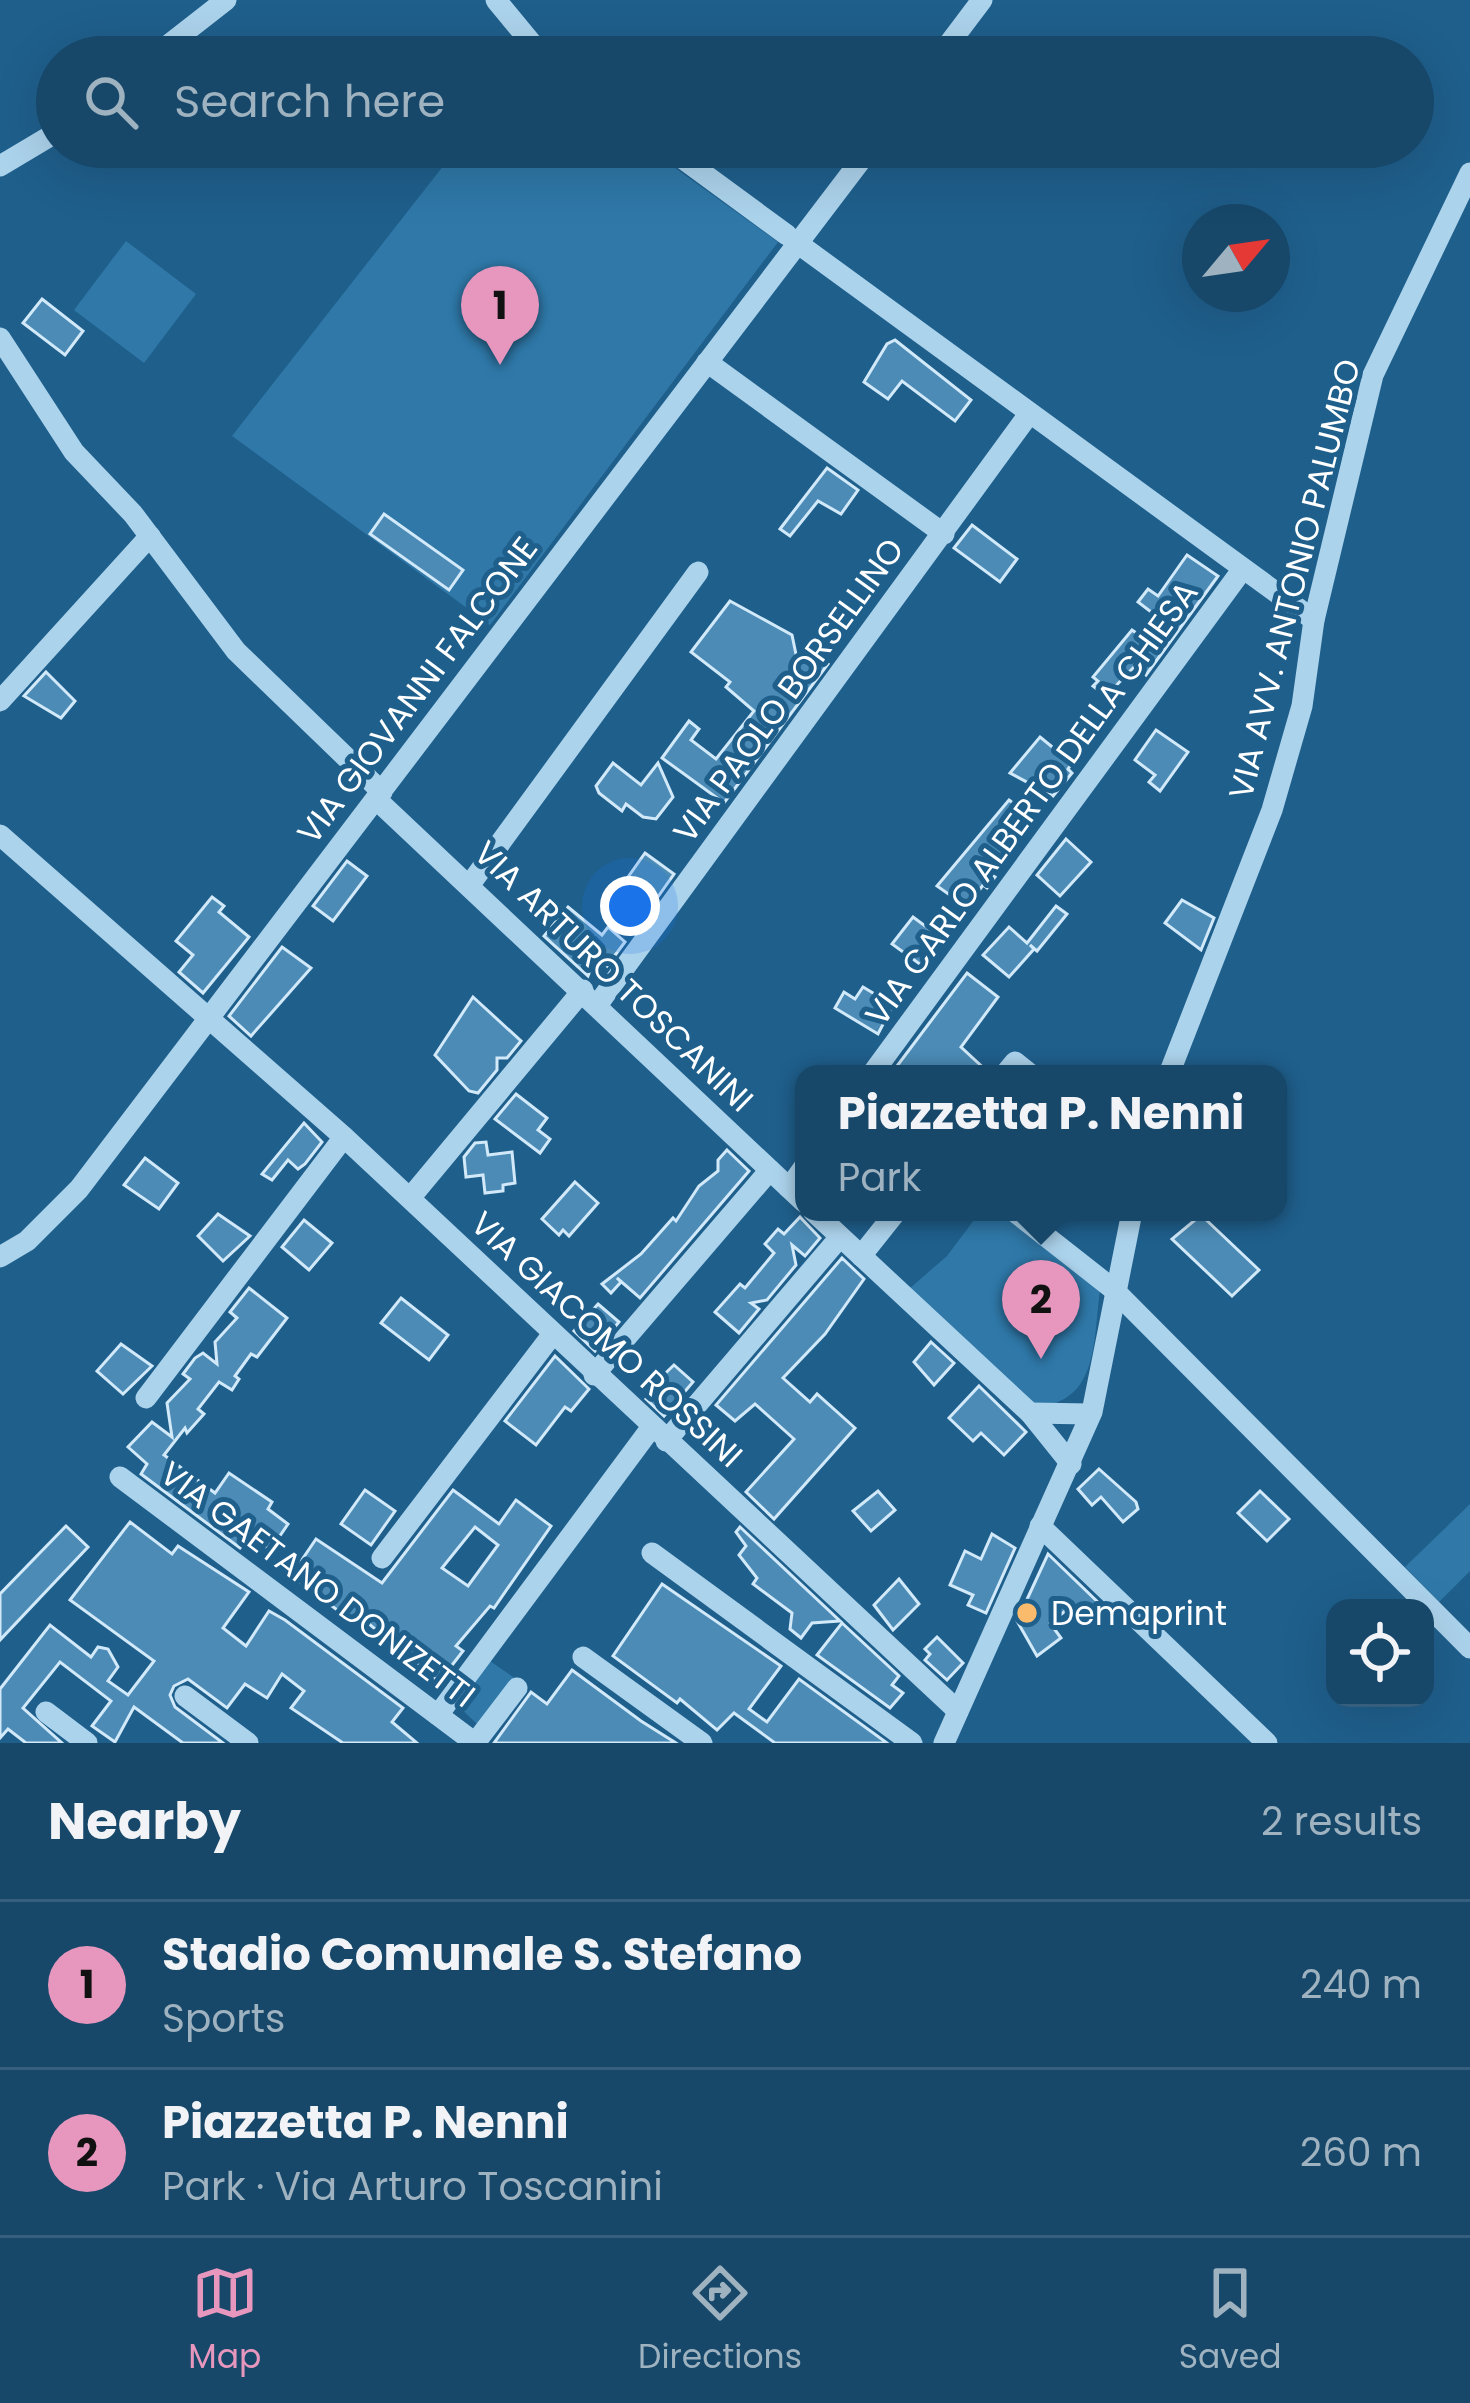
<!DOCTYPE html>
<meta charset="utf-8">
<style>
body{margin:0;font-family:Poppins,sans-serif;background:#245171;color:#f1f3f6}
.controls{position:absolute;right:36px;bottom:36px;display:grid;overflow:hidden;border-radius:24px;box-shadow:0 12px 48px #0002}
.controls button{width:108px;height:108px;display:grid;place-items:center;padding:0;border:0;border-bottom:3px solid #365f7d;background:#174769;color:#f1f3f6;font:60px sans-serif}
.compass{position:absolute;left:1182px;top:204px;width:108px;height:108px;border-radius:50%;background:#174769;box-shadow:0 12px 48px #0002;rotate:61deg}
.you{position:absolute;left:630px;top:906px;width:42px;height:42px;margin:-30px;border:9px solid #fff;border-radius:50%;background:#1a73e8;box-shadow:0 0 0 18px #1a73e833}
.badge{display:grid;place-items:center;width:78px;height:78px;border-radius:50%;background:#e797bd;color:#111;font-size:39px;font-weight:700}
.pin{position:absolute;translate:-50% -99px;filter:drop-shadow(0 3px 6px #0008)}
.pin::after{content:'';position:absolute;top:63px;width:42px;height:36px;background:inherit;clip-path:polygon(0 0,100% 0,50% 100%)}
.popup{position:absolute;left:795px;top:1065px;width:492px;height:156px;box-sizing:border-box;display:grid;place-content:center;border-radius:24px;background:#174769;filter:drop-shadow(0 3px 9px #0005);font-size:39px;white-space:nowrap;color:#9eb2c0}
.popup b{font-size:45px;color:#f1f3f6}
.popup::after{content:'';position:absolute;left:50%;top:100%;margin-left:-24px;border:24px solid transparent;border-top-color:#174769}
.list{margin:0;padding:0;list-style:none}
h2{display:flex;justify-content:space-between;align-items:center;height:156px;margin:0;padding:0 48px;font-size:51px}
h2 small{font-size:39px;font-weight:400;color:#9eb2c0}
.list li{display:grid;grid-template-columns:78px 1fr auto;gap:36px;align-items:center;box-sizing:border-box;height:168px;padding:0 48px;border-top:3px solid #365f7d}
.list b{display:block;font-size:45px;white-space:nowrap}
.list p{margin:0;font-size:39px;white-space:nowrap;color:#9eb2c0}
.list em{font-size:39px;font-style:normal;color:#9eb2c0}
.icon{flex:none;width:66px;height:66px;fill:none;stroke:currentColor;stroke-width:2;stroke-linecap:round;stroke-linejoin:round}
.map{position:relative;flex:none;width:1470px;height:1743px;overflow:hidden}
.search{position:absolute;background:#174769;box-shadow:0 12px 48px #0002;left:36px;right:36px;top:36px;height:132px;display:flex;align-items:center;gap:30px;box-sizing:border-box;padding:0 42px;border-radius:66px;color:#9eb2c0;font-size:45px}
.sheet{height:492px;background:#174769}
nav{display:flex;justify-content:space-around;align-items:center;box-sizing:border-box;height:168px;border-top:3px solid #365f7d;background:#174769;font-size:33px;color:#9eb2c0}
nav a{display:grid;justify-items:center;gap:6px}
nav .on{color:#e797bd}
.map>svg:first-child{display:block}
</style>
<div class="map">
<svg width="1470" height="1743" viewBox="0 0 1470 1743">
<rect width="100%" height="100%" fill="#1f5f8c"/>
<!-- green -->
<g fill="#2f78a8">
<polygon points="458,147 646,147 778,242 490,625 232,436"/>
<polygon points="126,241 196,294 144,363 74,310"/>
<path d="M980,1212H999L1100,1290C1093,1341 1099,1402 1036,1407L910,1288L947,1256Z"/>
<polygon points="1470,1504 1470,1571 1439,1602 1405,1567"/>
<polygon points="487,1659 516,1679 477,1724 456,1704"/>
</g>
<!-- building -->
<g fill="#4b8bb6" stroke="#d1e9f9" stroke-width="3" fill-rule="evenodd">
<polygon points="42,299 83,331 65,355 23,323"/>
<polygon points="895,340 971,400 955,421 902,381 888,399 864,382 887,344"/>
<polygon points="827,468 858,490 841,514 818,501 790,536 780,529"/>
<polygon points="384,514 463,570 449,590 370,534"/>
<polygon points="972,525 1017,559 1000,582 954,548"/>
<polygon points="1187,555 1218,576 1146,675 1135,666 1106,696 1093,686 1098,681 1093,677 1132,630 1148,641 1163,621 1138,602 1148,589 1158,596"/>
<polygon points="730,601 792,635 798,664 810,649 828,664 724,803 662,758 689,721 699,729 691,740 716,759 754,711 726,687 730,682 691,652"/>
<polygon points="46,672 75,701 61,718 24,696"/>
<polygon points="1156,730 1188,752 1160,791 1149,782 1155,775 1135,760"/>
<polygon points="1040,737 1072,763 1068,769 1072,773 1053,796 1010,773"/>
<polygon points="613,763 641,785 658,763 673,797 656,819 643,817 626,804 622,811 599,793 596,786"/>
<polygon points="1009,800 1033,818 990,874 995,877 987,888 983,885 967,907 937,886"/>
<polygon points="1066,839 1091,862 1060,896 1037,875"/>
<polygon points="645,853 674,874 655,901 626,880"/>
<polygon points="347,861 367,876 333,921 313,906"/>
<polygon points="212,897 224,906 219,912 249,937 203,993 179,972 193,955 176,941"/>
<polygon points="1182,900 1214,918 1201,950 1165,923"/>
<polygon points="1056,906 1067,914 1037,951 1030,945 1034,949 1009,977 983,955 1009,927 1027,943"/>
<polygon points="568,907 602,935 608,927 625,942 607,966 596,956 588,976 544,936"/>
<polygon points="913,917 940,937 921,965 892,944"/>
<polygon points="282,947 311,968 251,1036 229,1016"/>
<polygon points="967,973 998,997 961,1047 990,1074 891,1074"/>
<polygon points="863,987 893,1005 878,1034 835,1008 844,992 855,999"/>
<polygon points="473,997 521,1041 507,1058 497,1058 497,1070 478,1093 469,1091 435,1055"/>
<polygon points="516,1094 547,1118 538,1130 550,1139 540,1153 495,1119"/>
<polygon points="304,1123 322,1142 305,1164 298,1169 288,1160 272,1180 262,1174"/>
<polygon points="486,1142 488,1155 512,1152 515,1183 503,1185 503,1191 485,1193 483,1175 466,1177 464,1157 475,1143"/>
<polygon points="727,1150 749,1171 640,1298 617,1278 621,1282 611,1293 602,1284 641,1254 673,1218 676,1221 699,1186 718,1171 718,1160"/>
<polygon points="145,1158 178,1183 159,1209 124,1185"/>
<polygon points="575,1182 598,1203 569,1236 563,1230 559,1235 542,1219"/>
<polygon points="218,1214 250,1236 223,1261 198,1236"/>
<polygon points="1201,1215 1259,1270 1232,1296 1172,1239"/>
<polygon points="800,1217 820,1238 805,1256 792,1245 796,1265 767,1300 751,1303 759,1309 739,1333 715,1312 740,1284 745,1288 774,1253 765,1244 778,1229 784,1234"/>
<polygon points="304,1220 332,1243 309,1270 282,1247"/>
<polygon points="842,1258 864,1279 825,1334 783,1378 810,1402 817,1394 855,1428 774,1519 746,1492 794,1439 755,1404 735,1421 716,1405"/>
<polygon points="249,1288 287,1318 257,1357 251,1354 235,1376 239,1379 232,1390 219,1382 198,1409 204,1414 187,1433 185,1428 164,1455 215,1493 229,1473 272,1502 268,1509 288,1524 271,1549 247,1539 240,1548 141,1474 147,1464 128,1447 152,1422 172,1437 167,1403 190,1379 183,1374 195,1358 203,1353 217,1364 215,1342 237,1318 230,1312"/>
<polygon points="401,1298 448,1335 429,1360 381,1323"/>
<polygon points="598,1304 619,1322 595,1351 574,1331"/>
<polygon points="931,1342 954,1363 934,1385 914,1362"/>
<polygon points="121,1344 152,1366 123,1394 97,1371"/>
<polygon points="555,1356 589,1389 571,1411 565,1407 536,1445 505,1421"/>
<polygon points="674,1365 693,1382 664,1416 646,1399 651,1393 648,1390"/>
<polygon points="979,1386 1026,1432 1004,1455 981,1433 973,1441 949,1418"/>
<polygon points="1099,1469 1136,1502 1138,1509 1123,1522 1101,1497 1092,1505 1078,1489"/>
<polygon points="365,1490 395,1511 371,1545 341,1524"/>
<path d="M453,1490L499,1524L516,1500L551,1526L494,1608L490,1606L456,1646L463,1651L439,1682L368,1623L363,1629L291,1576L316,1539L382,1583ZM475,1527L498,1545L468,1586L442,1568Z"/>
<polygon points="878,1491 895,1510 871,1531 853,1511"/>
<polygon points="1260,1491 1289,1519 1267,1541 1238,1513"/>
<polygon points="130,1522 172,1554 178,1546 249,1592 223,1628 246,1646 269,1611 285,1620 403,1708 392,1722 417,1743 343,1743 291,1708 304,1691 282,1674 267,1698 245,1684 227,1708 188,1679 174,1686 170,1695 175,1707 223,1743 183,1743 134,1707 115,1742 92,1726 111,1701 60,1662 23,1708 62,1743 26,1743 8,1729 0,1738 0,1689 50,1625 91,1657 98,1647 108,1649 118,1667 108,1681 128,1695 154,1661 70,1600"/>
<polygon points="66,1526 88,1547 0,1640 0,1594"/>
<polygon points="740,1527 840,1621 812,1623 801,1638 790,1629 792,1613 753,1584 757,1578 739,1555 746,1546 736,1532"/>
<polygon points="992,1534 1015,1548 986,1613 968,1605 973,1595 950,1585 965,1551 981,1559"/>
<polygon points="1048,1554 1105,1609 1087,1627 1069,1608 1050,1623 1061,1638 1037,1656 1017,1621"/>
<polygon points="899,1579 919,1604 893,1630 874,1605"/>
<polygon points="662,1584 781,1666 749,1709 767,1722 799,1679 887,1743 775,1743 734,1713 717,1730 680,1699 677,1703 613,1656"/>
<polygon points="842,1623 899,1676 892,1685 903,1693 890,1708 817,1655"/>
<polygon points="937,1637 963,1663 947,1680 925,1660 930,1654 925,1649"/>
<polygon points="572,1670 641,1721 676,1743 494,1743 531,1692 547,1704"/>
</g>
<g fill="none" stroke-linecap="round" stroke-linejoin="round">
<!-- minor -->
<g stroke="#acd3ec" stroke-width="21">
<polyline points="496,0 543,57"/>
<polyline points="153,57 226,0"/>
<polyline points="939,57 982,0"/>
<polyline points="667,147 787,235"/>
<polyline points="0,166 57,132"/>
<polyline points="800,245 1314,620"/>
<polyline points="0,338 74,452 133,514 236,651 382,792"/>
<polyline points="707,362 944,534"/>
<polyline points="0,701 150,536"/>
<polyline points="377,800 804,1202"/>
<polyline points="0,835 344,1137 958,1711"/>
<polyline points="471,883 698,572"/>
<polyline points="598,1004 1029,414"/>
<polyline points="872,1074 1242,570"/>
<polyline points="1005,1074 1015,1062 1030,1074"/>
<polyline points="1169,1074 1272,810 1302,706 1314,620 1373,375 1470,173"/>
<polyline points="789,1188 804,1167"/>
<polyline points="410,1198 583,990"/>
<polyline points="814,1212 1030,1413 1071,1464"/>
<polyline points="1015,1212 1113,1289 1470,1648"/>
<polyline points="861,1256 896,1212"/>
<polyline points="0,1257 27,1241 79,1189 871,147"/>
<polyline points="594,1375 770,1170"/>
<polyline points="146,1398 344,1137"/>
<polyline points="1030,1413 1090,1414"/>
<polyline points="666,1441 840,1237"/>
<polyline points="120,1477 475,1743"/>
<polyline points="1040,1526 1267,1743"/>
<polyline points="652,1553 912,1743"/>
<polyline points="382,1558 552,1335"/>
<polyline points="583,1657 702,1743"/>
<polyline points="185,1696 248,1743"/>
<polyline points="46,1712 87,1743"/>
<polyline points="438,1715 651,1428"/>
<polyline points="475,1743 517,1688"/>
<polyline points="944,1743 1092,1412 1132,1212"/>
</g>
</g>
<!-- markers -->
<circle fill="#fabc6c" stroke="#1f5f8c" stroke-width="4.5" cx="1027" cy="1613" r="12"/>
<g text-anchor="middle" stroke-width="10" stroke-linejoin="round" paint-order="stroke">
<!-- street labels -->
<g font-size="33" fill="#fff" stroke="#1f5f8c">
<text transform="translate(1294 579) rotate(-76)" y="12">VIA AVV. ANTONIO PALUMBO</text>
<text transform="translate(417 690) rotate(-53)" y="12">VIA GIOVANNI FALCONE</text>
<text transform="translate(788 690) rotate(-54)" y="12">VIA PAOLO BORSELLINO</text>
<text transform="translate(1031 803) rotate(-54)" y="12">VIA CARLO ALBERTO DELLA CHIESA</text>
<text transform="translate(614 976) rotate(44)" y="12">VIA ARTURO TOSCANINI</text>
<text transform="translate(607 1339) rotate(43)" y="12">VIA GIACOMO ROSSINI</text>
<text transform="translate(318 1584) rotate(37)" y="12">VIA GAETANO DONIZETTI</text>
</g>
<!-- poi labels -->
<g font-size="33" fill="#fff" stroke="#1f5f8c" text-anchor="start">
<text x="1051" y="1625">Demaprint</text>
</g>
</g>
</svg>
<div class="controls">
<button><svg class="icon" aria-label="locate" viewBox="0 0 24 24"><circle cx="12" cy="12" r="6"/><path d="M12 2v4M12 18v4M2 12h4M18 12h4"/></svg></button>
</div>
<svg class="compass" viewBox="-18 -18 36 36"><path d="M0-13l5 13h-10z" fill="#e53935"/><path d="M0 13l5-13h-10z" fill="#9eb2c0"/></svg>
<div class="you"></div>
<div class="pin badge" style="left:500px;top:365px">1</div>
<div class="pin badge" style="left:1041px;top:1359px">2</div>
<div class="popup"><b>Piazzetta P. Nenni</b>Park</div>
<div class="search"><svg class="icon" aria-label="search" viewBox="0 0 24 24"><circle cx="10" cy="10" r="6"/><path d="M15 15l6 6"/></svg>Search here</div>
</div>
<section class="sheet">
<h2>Nearby<small>2 results</small></h2>
<ul class="list">
<li><span class="badge">1</span><div><b>Stadio Comunale S. Stefano</b><p>Sports</p></div><em>240 m</em></li>
<li><span class="badge">2</span><div><b>Piazzetta P. Nenni</b><p>Park · Via Arturo Toscanini</p></div><em>260 m</em></li>
</ul>
</section>
<nav>
<a class="on"><svg class="icon" aria-label="map" viewBox="0 0 24 24"><path d="M3 6l6-2 6 2 6-2v14l-6 2-6-2-6 2zM9 4v14M15 6v14"/></svg>Map</a>
<a><svg class="icon" aria-label="directions" viewBox="0 0 24 24"><path d="M12 3l9 9-9 9-9-9zM9 14v-3h6M13 9l2 2-2 2"/></svg>Directions</a>
<a><svg class="icon" aria-label="saved" viewBox="0 0 24 24"><path d="M7 4h10v16l-5-4-5 4z"/></svg>Saved</a>
</nav>
